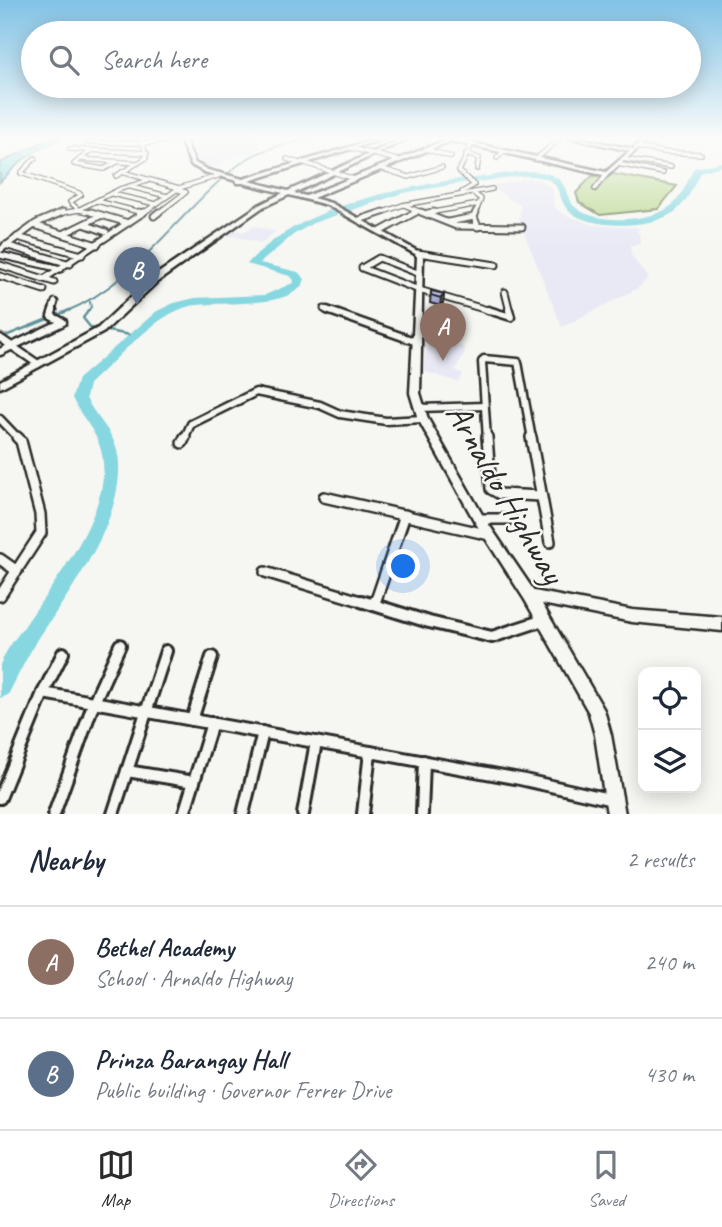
<!DOCTYPE html>
<meta charset="utf-8">
<style>
body{margin:0;font-family:Caveat,sans-serif;background:#f6f6f7;color:#1f2937}
.controls{position:absolute;right:21px;bottom:21px;display:grid;overflow:hidden;border-radius:14px;box-shadow:0 4px 18px #0003}
.controls button{width:63px;height:63px;display:grid;place-items:center;padding:0;border:0;border-bottom:2px solid #e0e1e3;background:#fff;color:#1f2937;font:35px sans-serif}
.you{position:absolute;left:404px;top:567px;width:24px;height:24px;margin:-18px;border:5px solid #fff;border-radius:50%;background:#1a73e8;box-shadow:0 0 0 10px #1a73e833}
.badge{display:grid;place-items:center;width:46px;height:46px;border-radius:50%;background:#2b2b2b;color:#fff;font-size:23px;font-weight:700}
.pin{position:absolute;translate:-50% -58px;filter:drop-shadow(0 2px 4px #0008)}
.pin::after{content:'';position:absolute;top:37px;width:24px;height:21px;background:inherit;clip-path:polygon(0 0,100% 0,50% 100%)}
.list{margin:0;padding:0;list-style:none}
h2{display:flex;justify-content:space-between;align-items:center;height:91px;margin:0;padding:0 28px;font-size:30px}
h2 small{font-size:23px;font-weight:400;color:#747a83}
.list li{display:grid;grid-template-columns:46px 1fr auto;gap:21px;align-items:center;box-sizing:border-box;height:112px;padding:0 28px;border-top:2px solid #e0e1e3}
.list b{display:block;font-size:26px;white-space:nowrap}
.list p{margin:0;font-size:23px;white-space:nowrap;color:#747a83}
.list em{font-size:23px;font-style:normal;color:#747a83}
.icon{flex:none;width:38px;height:38px;fill:none;stroke:currentColor;stroke-width:2;stroke-linecap:round;stroke-linejoin:round}
.map{position:relative;flex:none;width:722px;height:814px;overflow:hidden}
.search{position:absolute;background:#fff;box-shadow:0 4px 18px #0003;left:21px;right:21px;top:21px;height:77px;display:flex;align-items:center;gap:18px;box-sizing:border-box;padding:0 24px;border-radius:38px;color:#747a83;font-size:26px}
.sheet{height:315px;background:#fff}
nav{display:flex;justify-content:space-around;align-items:center;box-sizing:border-box;height:98px;border-top:2px solid #e0e1e3;background:#fff;font-size:19px;color:#747a83}
nav a{display:grid;justify-items:center;gap:4px}
nav .on{color:#2b2b2b}
.map>svg:first-child{display:block}
</style>
<div class="map">
<svg width="722" height="814" viewBox="0 0 722 814">
<rect width="100%" height="100%" fill="#f6f6f2"/>
<filter id="ink" filterUnits="userSpaceOnUse"><feTurbulence type="fractalNoise" baseFrequency=".0143" numOctaves="2"/><feDisplacementMap in="SourceGraphic" scale="14" xChannelSelector="R" yChannelSelector="G"/><feConvolveMatrix kernelMatrix="1 2 1 2 8 2 1 2 1" color-interpolation-filters="sRGB"/></filter>
<g filter="url(#ink)">
<!-- built -->
<g fill="#e8e9f5">
<polygon points="216,137 260,137 261,149 254,150 257,153 222,160 226,164 207,169 199,164 187,141 216,140"/>
<polygon points="529,178 542,181 550,187 553,191 553,206 563,214 593,225 641,228 636,231 639,233 640,244 630,245 631,255 648,278 638,288 562,327 519,220 521,206 490,186"/>
<polygon points="255,226 275,232 261,243 224,234 232,229 243,232"/>
<polygon points="428,344 463,346 465,352 455,370 463,374 458,382 423,371"/>
</g>
<!-- green -->
<polygon fill="#bbd992" stroke="#73825e" stroke-width="2" points="613,174 677,186 658,209 600,215 579,202 576,193 592,176 606,178"/>
<!-- water -->
<path fill="#86d7e0" stroke="#629298" stroke-width="2" d="M53,137H66C32,151 25,156 0,182V163Z"/>
<g fill="none" stroke-linecap="round" stroke-linejoin="round">
<!-- stream-far1 -->
<g stroke="#629298" stroke-width="2">
<path d="M65,312C137,283 180,209 241,163C262,147 296,142 322,137"/>
<polyline points="87,312 91,307 90,302"/>
</g>
<!-- stream -->
<g stroke="#629298" stroke-width="2.5">
<polyline points="89,310 83,318 91,328 136,336"/>
<polyline points="3,337 70,310"/>
</g>
<!-- river -->
<g fill="#86d7e0" fill-rule="evenodd">
<polygon points="58,137 66,137 28,156 0,172 0,167 22,152"/>
<path d="M722,162V166L700,172C694,184 689,199 678,209C657,229 592,230 570,212C558,202 562,183 544,178C522,172 496,181 474,182L470,180L474,178C499,176 531,165 554,176C568,183 565,198 575,207C594,225 653,222 672,205C683,196 687,181 694,168Z"/>
<path d="M465,178L469,180L468,182L403,193L313,223L293,235L260,263L298,272L305,279C295,311 217,300 190,306C157,313 116,360 89,384L86,398C95,417 114,432 118,454C128,519 66,595 33,647C24,663 16,679 8,695L0,698C0,688 0,675 0,665C5,651 17,636 26,624C56,579 116,507 101,450C96,430 80,416 72,398L78,379L157,311L174,303L195,298L265,295L293,283L294,280L290,276L247,264C301,206 390,190 465,178Z"/>
</g>
<!-- street-far4 casing -->
<g stroke="#2b2b2b" stroke-width="6">
<g id="street-far4">
<polyline points="460,137 471,140"/>
<polyline points="87,142 145,143 182,139"/>
<polyline points="637,147 662,152 701,154"/>
<polyline points="351,148 397,160"/>
<polyline points="70,149 147,153"/>
<polyline points="426,149 451,157"/>
<polyline points="90,151 74,164 104,169 117,162"/>
<polyline points="466,154 479,158 477,169"/>
<polyline points="35,158 21,173 79,193 81,195 70,202 79,210"/>
<polyline points="497,158 503,152"/>
<polyline points="80,159 138,163"/>
<polyline points="287,159 299,163"/>
<polyline points="536,159 561,137"/>
<polyline points="623,159 671,167"/>
<polyline points="302,162 354,179"/>
<polyline points="618,164 663,173"/>
<polyline points="380,168 409,177 442,167"/>
<polyline points="122,172 179,188"/>
<polyline points="116,176 146,158 142,137"/>
<polyline points="131,187 167,196"/>
<polyline points="595,189 607,174"/>
<polyline points="462,192 474,185 459,171 471,146 471,140"/>
<polyline points="473,193 481,199 475,214"/>
<polyline points="112,194 156,204"/>
<polyline points="97,201 143,213"/>
<polyline points="404,205 426,214"/>
<polyline points="80,209 120,189 147,181"/>
<polyline points="428,213 479,204"/>
<polyline points="56,214 79,210 98,214"/>
<polyline points="142,214 179,188 218,176"/>
<polyline points="157,214 186,192 178,190"/>
<polyline points="378,214 403,205 492,189"/>
<polyline points="413,214 418,211"/>
</g>
</g>
<!-- street-far3 casing -->
<g stroke="#2b2b2b" stroke-width="9">
<g id="street-far3">
<polyline points="91,212 128,223"/>
<polyline points="139,212 143,213"/>
<polyline points="421,212 456,226 522,227"/>
<polyline points="476,212 474,217 478,227"/>
<polyline points="428,213 434,212"/>
<polyline points="154,216 159,212"/>
<polyline points="359,220 383,212"/>
<polyline points="448,222 474,217"/>
<polyline points="84,224 106,232"/>
<polyline points="34,225 97,245"/>
<polyline points="381,231 416,212"/>
<polyline points="63,234 100,216"/>
<polyline points="17,237 82,255"/>
<polyline points="5,245 70,264"/>
<polyline points="0,250 37,223 63,212"/>
<polyline points="418,253 496,265"/>
<polyline points="0,255 61,269"/>
<polyline points="0,265 54,282"/>
<polyline points="420,274 379,258 362,268 419,290 494,312"/>
<polyline points="0,276 44,290"/>
<polyline points="44,279 144,212"/>
<polyline points="505,292 510,312"/>
<polyline points="324,309 332,312"/>
<polyline points="52,312 55,302"/>
</g>
</g>
<!-- street-far2 casing -->
<g stroke="#2b2b2b" stroke-width="11">
<g id="street-far2">
<polyline points="327,310 417,342"/>
<polyline points="488,310 511,317 509,310"/>
<polyline points="0,338 38,364"/>
<polyline points="0,352 63,322 51,316 53,310"/>
<polyline points="420,408 484,406"/>
<polyline points="0,419 19,439"/>
<polyline points="184,439 191,424 256,392 320,405 340,414 386,421 423,419"/>
<polyline points="487,439 482,362 484,359 518,362 532,439"/>
</g>
</g>
<!-- street-far1 casing -->
<g stroke="#2b2b2b" stroke-width="14">
<g id="street-far1">
<polyline points="487,437 491,489 500,494 541,496"/>
<polyline points="531,437 550,542"/>
<polyline points="182,443 185,437"/>
<polyline points="324,497 490,535"/>
<polyline points="479,519 511,519"/>
<polyline points="0,559 17,571"/>
<polyline points="265,572 367,603"/>
<polyline points="0,596 41,533 40,514 21,441 17,437"/>
<polyline points="375,603 405,515"/>
</g>
</g>
<!-- street casing -->
<g stroke="#2b2b2b" stroke-width="16">
<g id="street">
<polyline points="361,601 429,622 492,637 544,620"/>
<polyline points="374,605 375,601"/>
<polyline points="43,693 520,779 613,800"/>
<polyline points="192,720 212,657"/>
<polyline points="127,771 194,782"/>
<polyline points="0,798 43,693 63,653"/>
<polyline points="54,814 94,702 120,645"/>
<polyline points="113,814 166,651"/>
<polyline points="184,814 212,723"/>
<polyline points="243,814 263,732"/>
<polyline points="303,814 316,742"/>
<polyline points="363,814 370,752"/>
<polyline points="422,814 424,761"/>
</g>
</g>
<!-- secondary casing -->
<g stroke="#2b2b2b" stroke-width="5">
<polygon id="secondary" points="179,137 183,137 195,163 208,170 243,179 383,137 389,137 249,181 288,191 406,137 411,137 294,193 306,196 446,140 438,137 445,137 606,172 630,151 567,137 575,137 633,149 646,137 651,137 607,176 451,141 313,198 331,203 421,253 423,257 420,393 428,419 483,516 534,591 632,610 722,617 722,631 632,622 542,604 604,710 611,735 625,814 607,814 595,735 589,713 525,600 475,522 418,419 410,393 417,257 415,254 327,205 289,195 263,207 157,282 104,332 0,388 0,381 98,328 151,278 259,205 283,193 243,183 237,183 237,181 204,172 191,165"/>
</g>
<!-- street-far4 -->
<use href="#street-far4" stroke="#f6f6f2" stroke-width="3.5"/>
<!-- street-far3 -->
<use href="#street-far3" stroke="#f6f6f2" stroke-width="5"/>
<!-- street-far2 -->
<use href="#street-far2" stroke="#f6f6f2" stroke-width="6"/>
<!-- street-far1 -->
<use href="#street-far1" stroke="#f6f6f2" stroke-width="9"/>
<!-- street -->
<use href="#street" stroke="#f6f6f2" stroke-width="10"/>
<!-- secondary -->
<use href="#secondary" fill="#f6f6f2" fill-rule="evenodd"/>
</g>
<!-- wall -->
<polygon fill="#abaed9" stroke="#2b2b2b" stroke-width="2" points="431,291 444,294 443,303 440,306 430,303"/>
<!-- shaded-wall -->
<g fill="#8b8db0" stroke="#2b2b2b" stroke-width="2">
<polygon points="192,137 212,137 212,138 192,139"/>
<polygon points="444,294 443,303 440,306 441,298"/>
</g>
<!-- building -->
<polygon fill="#c7cafc" stroke="#2b2b2b" stroke-width="2" points="431,291 444,294 441,298 431,295"/>
</g>
<!-- sky -->
<linearGradient id="sky" x2="0" y2="1"><stop stop-color="#81c2e5"/><stop offset="0.55" stop-color="#fbfbf9"/><stop offset="1" stop-color="#fbfbf9" stop-opacity="0"/></linearGradient>
<rect width="722" height="251" fill="url(#sky)"/>
<g text-anchor="middle" stroke-width="5" stroke-linejoin="round" paint-order="stroke">
<!-- street labels -->
<g font-size="35" fill="#2b2b2b" stroke="#f6f6f2">
<text transform="translate(506 493) rotate(60)" y="12">Arnaldo Highway</text>
</g>
</g>
</svg>
<div class="controls">
<button><svg class="icon" aria-label="locate" viewBox="0 0 24 24"><circle cx="12" cy="12" r="6"/><path d="M12 2v4M12 18v4M2 12h4M18 12h4"/></svg></button>
<button><svg class="icon" aria-label="layers" viewBox="0 0 24 24"><path d="M12 4l9 5-9 5-9-5zM3 14l9 5 9-5"/></svg></button>
</div>
<div class="you"></div>
<div class="pin badge" style="left:443px;top:361px;background:#8d6e63">A</div>
<div class="pin badge" style="left:137px;top:305px;background:#5c6f8a">B</div>
<div class="search"><svg class="icon" aria-label="search" viewBox="0 0 24 24"><circle cx="10" cy="10" r="6"/><path d="M15 15l6 6"/></svg>Search here</div>
</div>
<section class="sheet">
<h2>Nearby<small>2 results</small></h2>
<ul class="list">
<li><span class="badge" style="background:#8d6e63">A</span><div><b>Bethel Academy</b><p>School · Arnaldo Highway</p></div><em>240 m</em></li>
<li><span class="badge" style="background:#5c6f8a">B</span><div><b>Prinza Barangay Hall</b><p>Public building · Governor Ferrer Drive</p></div><em>430 m</em></li>
</ul>
</section>
<nav>
<a class="on"><svg class="icon" aria-label="map" viewBox="0 0 24 24"><path d="M3 6l6-2 6 2 6-2v14l-6 2-6-2-6 2zM9 4v14M15 6v14"/></svg>Map</a>
<a><svg class="icon" aria-label="directions" viewBox="0 0 24 24"><path d="M12 3l9 9-9 9-9-9zM9 14v-3h6M13 9l2 2-2 2"/></svg>Directions</a>
<a><svg class="icon" aria-label="saved" viewBox="0 0 24 24"><path d="M7 4h10v16l-5-4-5 4z"/></svg>Saved</a>
</nav>
